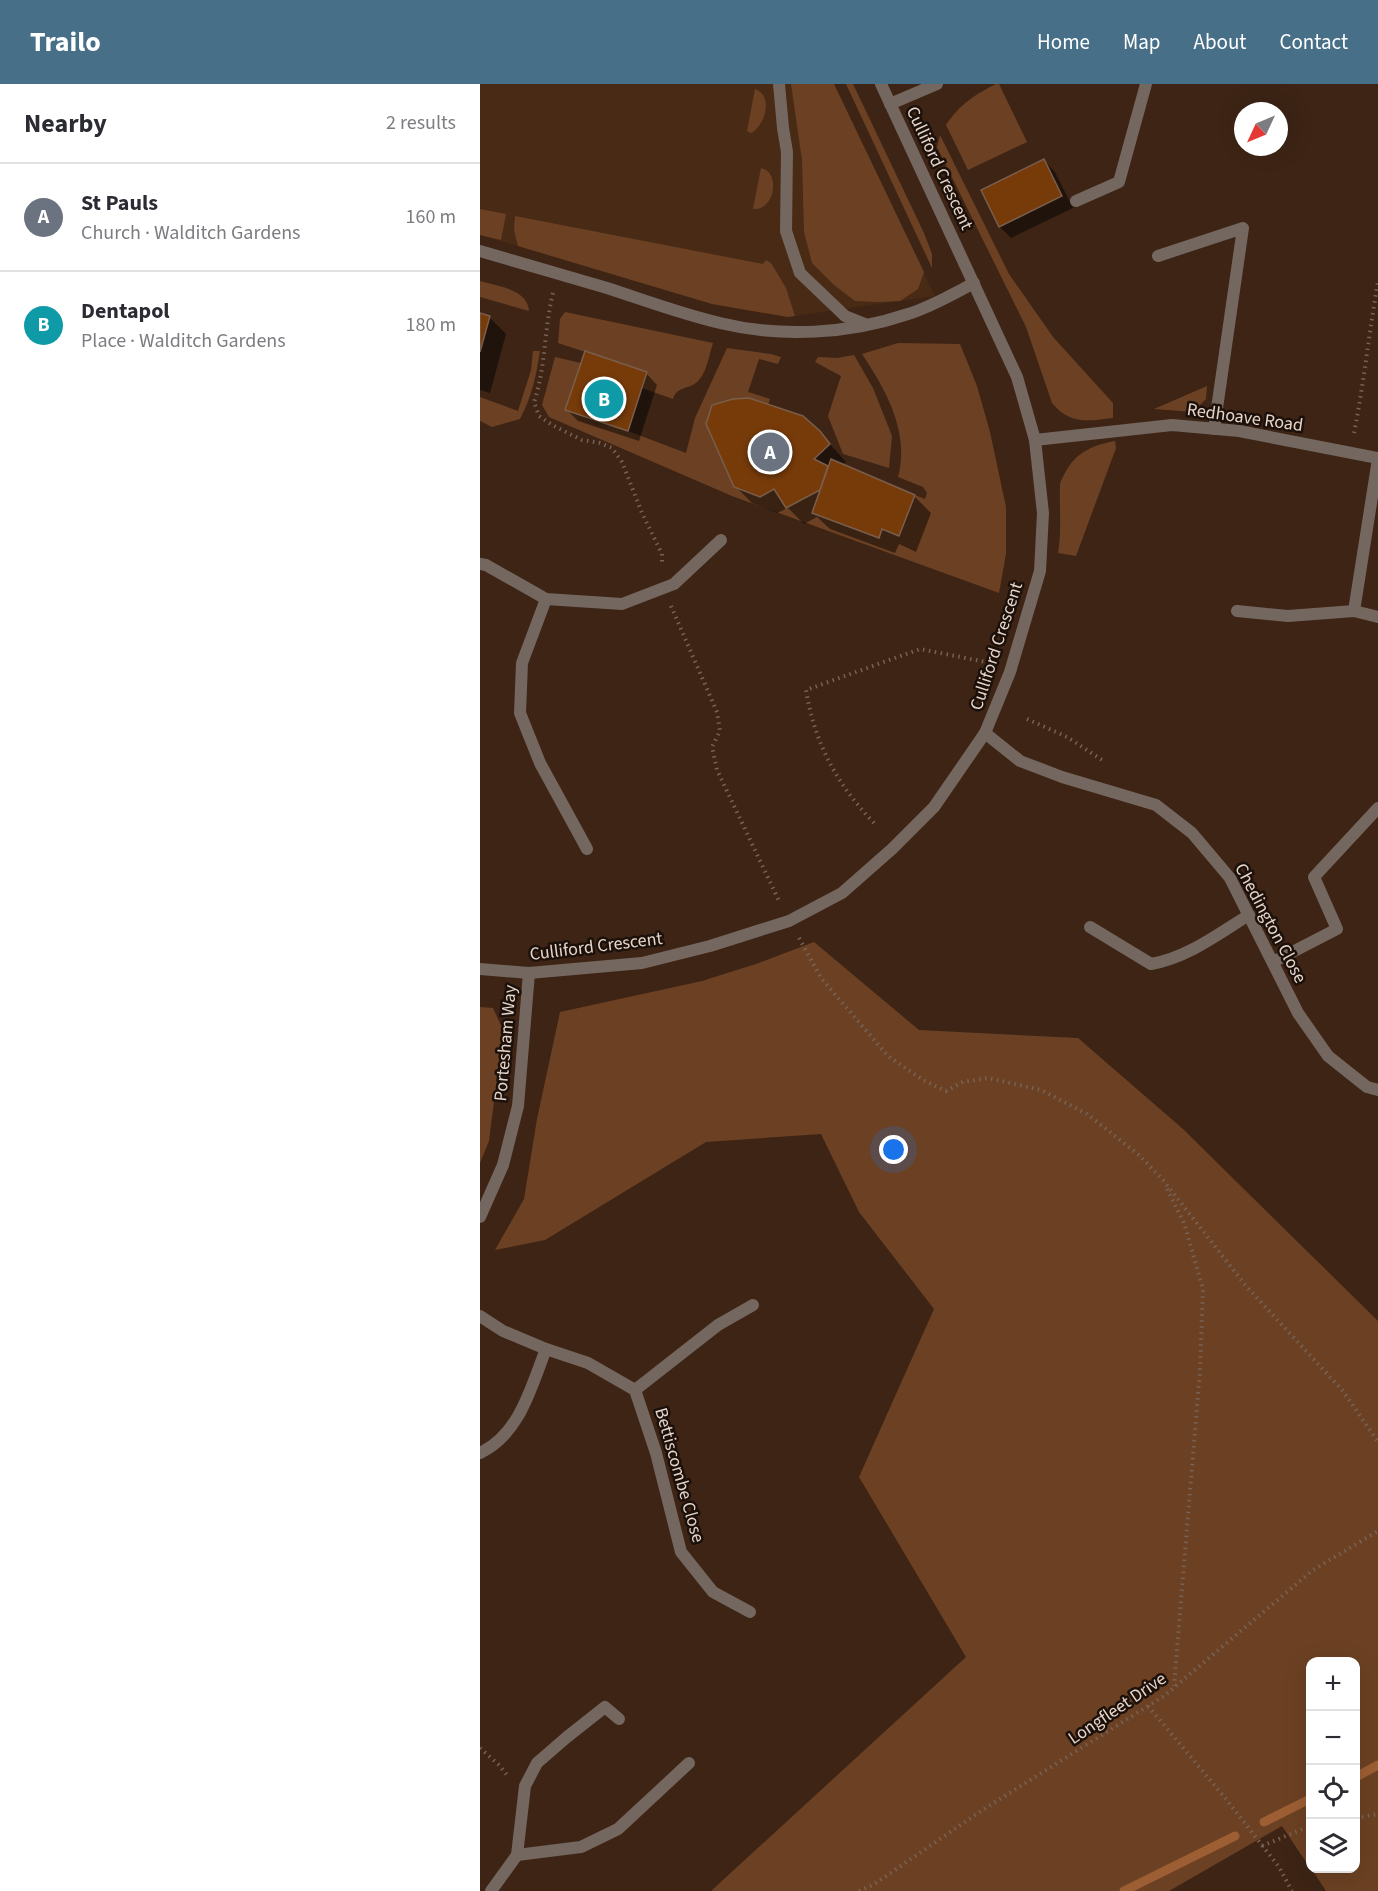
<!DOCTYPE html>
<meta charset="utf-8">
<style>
body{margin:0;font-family:"Source Sans 3",sans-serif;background:#f2f2f3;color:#2b2b33}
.controls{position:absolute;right:18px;bottom:18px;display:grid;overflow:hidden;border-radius:12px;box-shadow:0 6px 24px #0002}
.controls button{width:54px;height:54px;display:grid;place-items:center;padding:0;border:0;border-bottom:2px solid #e1e1e2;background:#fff;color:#2b2b33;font:30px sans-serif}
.compass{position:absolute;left:754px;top:18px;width:54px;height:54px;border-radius:50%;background:#fff;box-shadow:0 6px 24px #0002;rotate:226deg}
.you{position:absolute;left:414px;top:1066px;width:21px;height:21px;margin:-15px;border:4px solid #fff;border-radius:50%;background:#1a73e8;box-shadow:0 0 0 9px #1a73e833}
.badge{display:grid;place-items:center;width:39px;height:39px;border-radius:50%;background:#476f88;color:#fff;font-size:20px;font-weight:700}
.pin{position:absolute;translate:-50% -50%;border:3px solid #fff;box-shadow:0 2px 6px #0006}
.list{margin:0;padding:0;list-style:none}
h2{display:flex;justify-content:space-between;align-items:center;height:78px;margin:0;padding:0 24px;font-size:26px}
h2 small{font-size:20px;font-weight:400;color:#7c7c81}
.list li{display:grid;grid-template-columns:39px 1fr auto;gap:18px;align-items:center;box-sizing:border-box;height:108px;padding:0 24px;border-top:2px solid #e1e1e2}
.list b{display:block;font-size:22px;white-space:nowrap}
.list p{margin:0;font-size:20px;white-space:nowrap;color:#7c7c81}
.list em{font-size:20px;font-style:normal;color:#7c7c81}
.icon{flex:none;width:33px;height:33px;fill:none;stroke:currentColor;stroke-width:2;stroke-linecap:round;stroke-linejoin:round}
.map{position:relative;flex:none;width:898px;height:1807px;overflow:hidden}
header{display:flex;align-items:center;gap:36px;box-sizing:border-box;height:84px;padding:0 30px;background:#476f88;color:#fff}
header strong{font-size:28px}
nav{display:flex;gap:33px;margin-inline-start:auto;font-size:21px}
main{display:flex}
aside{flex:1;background:#fff}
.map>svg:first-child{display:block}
</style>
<header>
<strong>Trailo</strong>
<nav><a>Home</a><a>Map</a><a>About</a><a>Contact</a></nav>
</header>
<main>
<aside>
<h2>Nearby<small>2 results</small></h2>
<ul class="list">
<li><span class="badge" style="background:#6b7280">A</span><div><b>St Pauls</b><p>Church · Walditch Gardens</p></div><em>160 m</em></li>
<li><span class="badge" style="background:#0f9aa8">B</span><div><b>Dentapol</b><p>Place · Walditch Gardens</p></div><em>180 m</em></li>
</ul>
</aside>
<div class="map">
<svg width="898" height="1807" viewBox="0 0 898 1807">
<rect width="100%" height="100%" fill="#3d2415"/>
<!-- built -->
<polygon fill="#482a15" points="0,0 354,0 455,212 308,233 232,220 0,151"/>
<!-- green -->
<g fill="#6c4123">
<polygon points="311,0 354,0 444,188 438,205 420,217 399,218 375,217 354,201 332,179 324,148 322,76"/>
<polygon points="366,0 373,0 444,149 452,170 452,184"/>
<path d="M516,0H519L547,58L488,86L466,41C479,21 494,11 516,0Z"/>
<path d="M275,5C294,12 285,42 271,49L267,47Z"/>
<path d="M460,51L529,190L573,253L633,319V334C608,337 590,341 572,319L546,243L457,63Z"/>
<path d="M281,84C301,88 295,127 273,125Z"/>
<polygon points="0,125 26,130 21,156 0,151"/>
<polygon points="35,132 283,180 286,176 291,179 306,204 315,232 308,233 232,220 38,162 34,146"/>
<path d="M0,197C17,202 48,205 49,227L0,213Z"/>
<path d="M85,228L233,259C229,271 227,287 219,296C211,306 197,301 193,315L162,304L167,288L78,259L80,235Z"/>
<path d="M418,259L480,260L497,302L510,348L526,423V470L519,509L252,412L69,333L62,321L75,273L101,279L148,347L206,369L215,334L247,264L291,270L301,273L298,280L279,275L268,308L290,315L288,321C263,312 257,314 232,321L254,403L279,413L294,405L306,424L340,406L332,429L398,454L402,445L419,452L435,411L445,415L447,409L443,403L418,393C430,348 406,306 382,270Z"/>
<path d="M53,267H60C56,292 52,312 40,335L12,343L0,337V313L38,327L51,286Z"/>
<polygon points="374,271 393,304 412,352 409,384 363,370 348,332 361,292 335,278 338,273 357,274"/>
<polygon points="727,302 726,315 713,328 674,325"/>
<path d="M635,357L636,364L596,472L578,469C582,447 579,424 580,402C580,397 583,393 585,389C596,368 613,361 635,357Z"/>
<polygon points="334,858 439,946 598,954 703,1045 898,1237 898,1807 846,1807 831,1784 876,1784 876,1578 830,1578 830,1784 802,1742 689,1807 231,1807 486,1573 379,1393 454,1225 379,1128 341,1050 226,1058 65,1156 15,1166 44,1115 57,1035 80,928 222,897 279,879"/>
<polygon points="0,923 13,924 23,946 9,1057 0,1079"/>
</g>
<!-- shadow -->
<g fill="#0007">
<polygon points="564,77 575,88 593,124 531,154 520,143 503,106"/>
<polygon points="0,231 9,233 26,250 10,309 0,306"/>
<polygon points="166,289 177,301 159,357 98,337 87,326"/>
<polygon points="339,348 366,378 362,381 434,412 451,429 436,468 419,460 415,469 350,445 337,433 324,440 308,424 297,429 272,419 255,402"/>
</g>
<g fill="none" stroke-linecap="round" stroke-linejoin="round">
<!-- stream -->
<g stroke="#9d5e33" stroke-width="9">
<polyline points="876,1693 898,1681"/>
<polyline points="784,1738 830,1715"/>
<polyline points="644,1807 755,1752"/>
</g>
</g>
<!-- building -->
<g fill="#773b0a" stroke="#7a5e4c" stroke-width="1.5">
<polygon points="564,75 582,112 519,143 501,106"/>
<polygon points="0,229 10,232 0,268"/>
<polygon points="105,267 167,288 148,347 85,326"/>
<polygon points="269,314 323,332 340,347 350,360 334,375 348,382 340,406 306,424 294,405 280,413 254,403 226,340 232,321 253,315"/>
<polygon points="351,375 435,411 419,452 402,445 399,454 332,429"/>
</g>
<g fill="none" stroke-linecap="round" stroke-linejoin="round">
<!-- path -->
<g stroke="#786255" stroke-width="4" stroke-dasharray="1.5 4.5" stroke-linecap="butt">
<path d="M73,209C64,245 66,283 54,318L59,332L72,341L102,356L120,359L132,364L142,378L162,429L182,470V480"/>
<path d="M874,349C884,299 889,248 898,198"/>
<polyline points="191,522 237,628 240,647 232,663 237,686 300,819"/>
<polyline points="547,635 587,653 622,676"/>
<path d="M394,739C356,699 335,660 326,606L440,565L511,579"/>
<polyline points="319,854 341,894 408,972 443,996 466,1007 483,998 508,994 561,1006 607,1030 659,1071 683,1096 766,1202 863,1307 898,1358"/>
<polyline points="687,1105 704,1139 723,1205 720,1286 694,1602"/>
<polyline points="668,1622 746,1715 799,1783 812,1807"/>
<polyline points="0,1664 19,1681 27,1691"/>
<polyline points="876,1734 898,1730"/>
<polyline points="782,1762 830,1742"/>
<polyline points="379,1807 393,1801 501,1727 684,1612 833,1486 898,1447"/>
</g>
<!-- lane -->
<g stroke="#74675f" stroke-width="12">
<polyline points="299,0 303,44 307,68 306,147 320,189 365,232 385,240"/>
<polyline points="596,117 639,98 666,0"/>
<path d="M0,167C42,179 85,192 127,204C164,216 201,230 240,239C301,254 369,250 428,230C451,223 473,210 494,199"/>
<polyline points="678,172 763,144 734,345"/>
<polyline points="757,527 808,532 874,527 898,533"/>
<polyline points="874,527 898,375"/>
<path d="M610,843L671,880C707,874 738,850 769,831"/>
<polyline points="793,878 857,845 834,793 898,724"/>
<path d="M0,1369C40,1350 51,1303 66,1265"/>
</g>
<!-- street -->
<g stroke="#74675f" stroke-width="12">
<polyline points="410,20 457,0"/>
<polyline points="555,356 692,341 759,347 898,374"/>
<polyline points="0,480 6,481 66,515 142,520 194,500 241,456"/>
<polyline points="66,515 42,579 40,629 60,679 107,765"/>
<polyline points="505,649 540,677 582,693 676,721 712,749 750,794 818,929 848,972 887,1003 898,1006"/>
<polyline points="0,885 49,889 162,879 230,862 309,837 362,809 412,765 454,723 505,649 530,588 560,487 563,429 555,356 537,293 401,0"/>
<polyline points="0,1133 23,1081 38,1022 49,889"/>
<polyline points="0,1232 23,1247 66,1265 108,1279 155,1306 176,1369 201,1468 233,1508 270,1528"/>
<polyline points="155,1306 238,1241 273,1221"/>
<polyline points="37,1771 101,1763 138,1745 209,1679"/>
<polyline points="11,1807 37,1771 45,1702 57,1679 87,1653 125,1623 139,1635"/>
</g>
</g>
<g text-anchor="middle" stroke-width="5" stroke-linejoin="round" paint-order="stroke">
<!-- street labels -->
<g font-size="18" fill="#e6d5cb" stroke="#1c110a">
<text transform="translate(460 84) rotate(65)" y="6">Culliford Crescent</text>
<text transform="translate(765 333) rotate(8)" y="6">Redhoave Road</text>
<text transform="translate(516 562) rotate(-72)" y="6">Culliford Crescent</text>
<text transform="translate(791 839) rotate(62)" y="6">Chedington Close</text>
<text transform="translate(116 862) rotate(-7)" y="6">Culliford Crescent</text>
<text transform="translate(25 959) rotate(-85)" y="6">Portesham Way</text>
<text transform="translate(200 1391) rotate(74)" y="6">Bettiscombe Close</text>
<text transform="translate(637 1624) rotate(-34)" y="6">Longfleet Drive</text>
</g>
</g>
</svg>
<div class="controls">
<button>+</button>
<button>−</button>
<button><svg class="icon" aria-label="locate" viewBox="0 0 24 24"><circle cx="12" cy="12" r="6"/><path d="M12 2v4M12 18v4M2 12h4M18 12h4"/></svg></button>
<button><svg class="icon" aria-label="layers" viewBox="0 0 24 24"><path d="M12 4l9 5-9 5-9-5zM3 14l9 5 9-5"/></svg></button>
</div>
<svg class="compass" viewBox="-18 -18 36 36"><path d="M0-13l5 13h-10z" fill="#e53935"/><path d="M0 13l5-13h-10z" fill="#7c7c81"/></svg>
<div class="you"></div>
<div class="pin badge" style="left:290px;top:368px;background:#6b7280">A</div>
<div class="pin badge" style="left:124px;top:315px;background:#0f9aa8">B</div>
</div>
</main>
